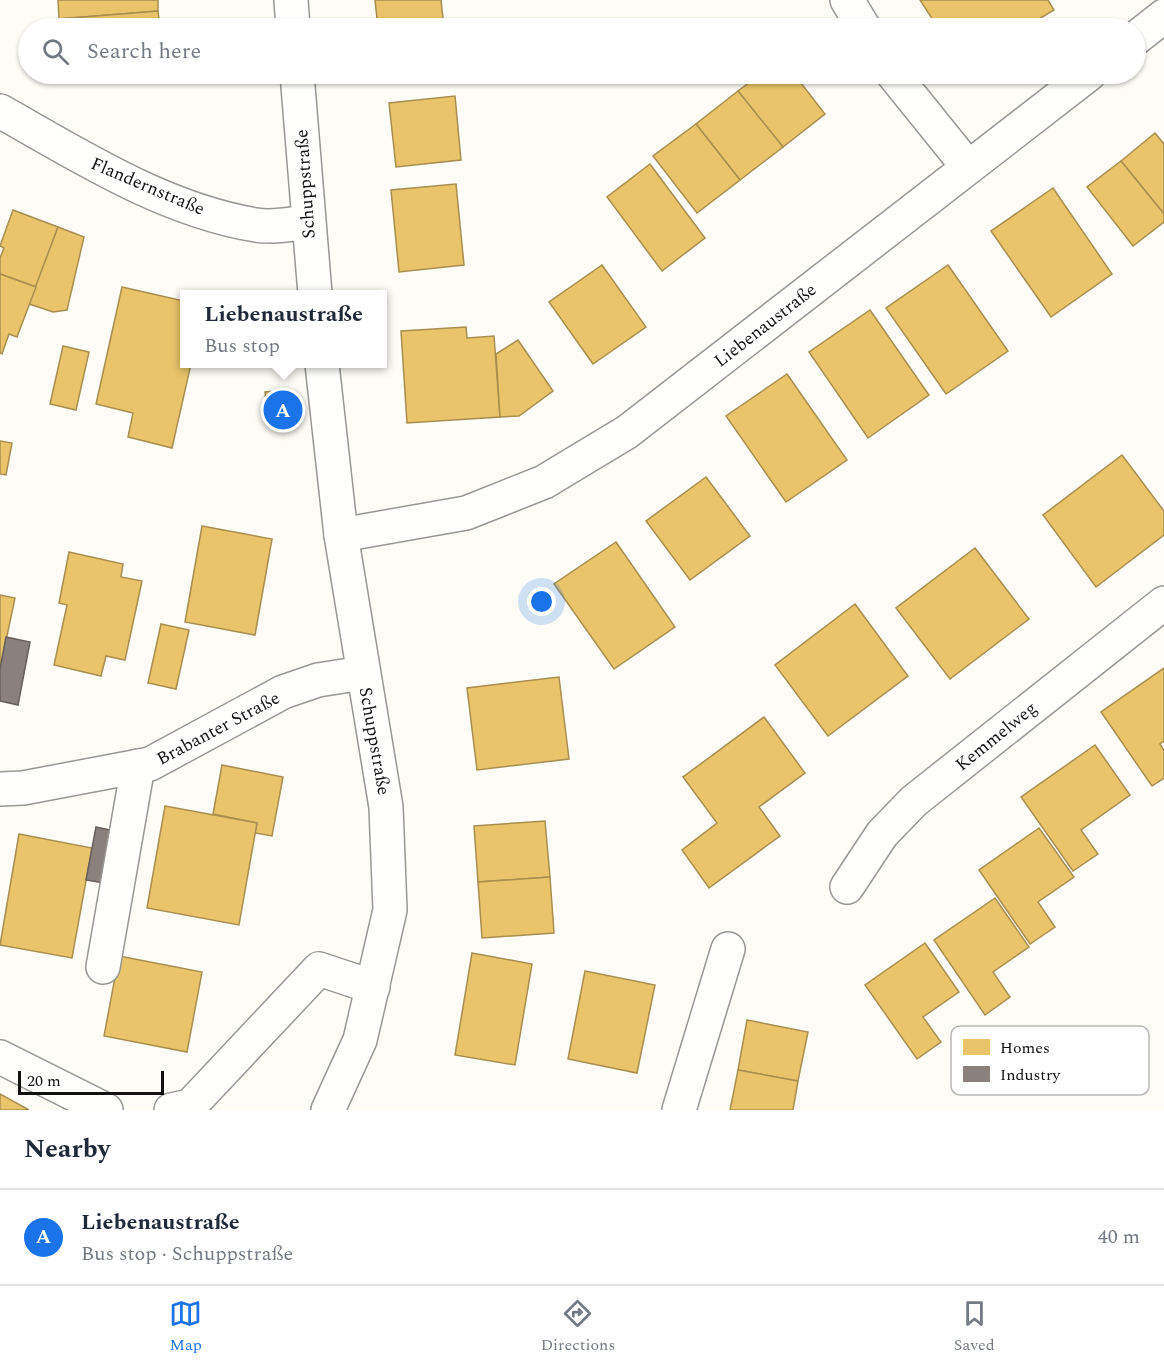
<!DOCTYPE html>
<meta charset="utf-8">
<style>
body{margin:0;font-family:Spectral,serif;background:#f2f2f3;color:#1f2937}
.scale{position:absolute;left:18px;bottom:15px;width:146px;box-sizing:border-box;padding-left:6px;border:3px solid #111;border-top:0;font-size:16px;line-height:21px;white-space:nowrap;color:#111;-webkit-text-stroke:4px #fff;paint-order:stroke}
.you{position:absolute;left:542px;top:602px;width:21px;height:21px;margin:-15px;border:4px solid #fff;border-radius:50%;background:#1a73e8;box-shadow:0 0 0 9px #1a73e833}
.badge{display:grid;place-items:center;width:39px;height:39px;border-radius:50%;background:#1a73e8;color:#fff;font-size:20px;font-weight:700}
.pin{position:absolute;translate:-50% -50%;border:3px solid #fff;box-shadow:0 2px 6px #0006}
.popup{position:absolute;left:180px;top:290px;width:207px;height:78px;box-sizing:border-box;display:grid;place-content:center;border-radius:0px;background:#fff;filter:drop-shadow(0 2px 4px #0005);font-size:20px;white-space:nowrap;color:#747a83}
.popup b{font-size:22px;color:#1f2937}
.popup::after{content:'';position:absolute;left:50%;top:100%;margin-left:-12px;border:12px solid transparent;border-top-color:#fff}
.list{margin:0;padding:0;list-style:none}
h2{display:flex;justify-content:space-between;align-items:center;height:78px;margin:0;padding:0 24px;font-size:26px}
h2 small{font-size:20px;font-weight:400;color:#747a83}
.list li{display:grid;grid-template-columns:39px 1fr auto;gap:18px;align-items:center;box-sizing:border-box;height:96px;padding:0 24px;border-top:2px solid #e0e1e3}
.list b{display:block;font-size:22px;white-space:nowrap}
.list p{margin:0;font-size:20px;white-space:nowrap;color:#747a83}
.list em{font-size:20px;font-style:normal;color:#747a83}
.icon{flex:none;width:33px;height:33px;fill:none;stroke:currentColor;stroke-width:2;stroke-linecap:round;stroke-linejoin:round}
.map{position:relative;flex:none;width:1164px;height:1110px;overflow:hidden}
.search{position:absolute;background:#fff;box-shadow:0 2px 4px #0004;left:18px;right:18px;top:18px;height:66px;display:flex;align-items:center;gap:15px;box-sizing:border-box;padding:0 21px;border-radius:33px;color:#747a83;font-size:22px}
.sheet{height:174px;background:#fff}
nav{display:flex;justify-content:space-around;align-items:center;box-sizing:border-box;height:84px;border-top:2px solid #e0e1e3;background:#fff;font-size:16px;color:#747a83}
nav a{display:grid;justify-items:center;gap:3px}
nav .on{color:#1a73e8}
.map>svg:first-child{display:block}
</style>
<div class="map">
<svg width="1164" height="1110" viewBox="0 0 1164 1110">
<rect width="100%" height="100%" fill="#fdfcf7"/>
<!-- homes -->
<g fill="#e9c46a" stroke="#a88e4f" stroke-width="1.5">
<polygon points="58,0 158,0 158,11 59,19"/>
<polygon points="375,0 441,0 444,28 378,28"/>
<polygon points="920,0 1048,0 1054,10 1024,28 938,28"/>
<polygon points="158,11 160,28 60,28 59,19"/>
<polygon points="761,74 794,74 825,114 783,147 738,91"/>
<polygon points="738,91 783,147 740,180 696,124"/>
<polygon points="455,96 461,160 396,167 389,103"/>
<polygon points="696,124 740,180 697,213 653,156"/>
<polygon points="1155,133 1164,144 1164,214 1121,161"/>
<polygon points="1121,161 1164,214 1164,222 1133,246 1087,187"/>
<polygon points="650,164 705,238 662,271 607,197"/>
<polygon points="456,184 464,265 399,272 391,190"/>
<polygon points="1053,188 1112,274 1051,317 991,231"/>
<polygon points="13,210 58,227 36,287 0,274 0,258 4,248 0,246"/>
<polygon points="58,227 84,237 67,310 53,312 29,304"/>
<polygon points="602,265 646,327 593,364 549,302"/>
<polygon points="948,265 1008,351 946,394 886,308"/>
<polygon points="0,274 36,287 17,337 9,334 2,354 0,353"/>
<polygon points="122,287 184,301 184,364 191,364 172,448 128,437 133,413 96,404"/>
<polygon points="870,310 929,395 868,438 809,352"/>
<polygon points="466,327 467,338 494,336 500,417 407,423 401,331"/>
<polygon points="518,340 553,391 519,416 500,417 496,354"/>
<polygon points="63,346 89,352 76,410 50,404"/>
<polygon points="787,374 847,460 786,502 726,416"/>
<polygon points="278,391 280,423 268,423 265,392"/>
<polygon points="0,441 12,443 6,475 0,474"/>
<polygon points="1122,455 1164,511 1164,535 1096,587 1043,515"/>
<polygon points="706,477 750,536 690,580 646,521"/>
<polygon points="202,526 272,539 255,635 185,622"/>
<polygon points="616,542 675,627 614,669 554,584"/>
<polygon points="975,548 1029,619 950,679 896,608"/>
<polygon points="69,552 123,564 121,577 142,581 125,660 106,656 101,676 54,665 67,605 59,603"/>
<polygon points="0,595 15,598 0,669"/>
<polygon points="855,604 908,676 828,736 775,665"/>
<polygon points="161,624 189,630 176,689 148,683"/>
<polygon points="1164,668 1164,741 1160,744 1164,750 1164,778 1152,786 1101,712"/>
<polygon points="559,677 569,759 477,770 467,688"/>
<polygon points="764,717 805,773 759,807 780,836 709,888 682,850 717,823 683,777"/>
<polygon points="1095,745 1130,795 1081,830 1098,854 1073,871 1021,797"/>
<polygon points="222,765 283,777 272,836 255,833 257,823 213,814"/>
<polygon points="165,806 257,823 239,925 147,908"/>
<polygon points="545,821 550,877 478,882 474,826"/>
<polygon points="1039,828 1074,877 1038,902 1055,927 1030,944 979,870"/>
<polygon points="19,834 92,848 72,958 0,945"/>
<polygon points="550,877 554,933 482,938 478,882"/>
<polygon points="995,898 1029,947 993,972 1010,997 985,1015 934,940"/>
<polygon points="925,943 959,992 923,1017 941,1042 917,1059 865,985"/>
<polygon points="472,953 532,964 515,1065 455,1055"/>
<polygon points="119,956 202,972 187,1052 104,1036"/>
<polygon points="585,971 655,985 637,1073 568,1059"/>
<polygon points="747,1020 808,1032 798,1081 738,1070"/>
<polygon points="738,1070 798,1081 793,1110 730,1110"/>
<polygon points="0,1094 29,1110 0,1110"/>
</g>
<!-- industry -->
<g fill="#8a817c" stroke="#665f5c" stroke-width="1.5">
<polygon points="6,637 30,642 18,705 0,701 0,669"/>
<polygon points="96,827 124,833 115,885 86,880"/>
</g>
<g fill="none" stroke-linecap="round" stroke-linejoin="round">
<!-- minor casing -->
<g stroke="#979795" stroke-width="36">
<g id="minor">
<polyline points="291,0 293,28"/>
<polyline points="847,0 864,28"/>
<polyline points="1136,38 1164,16"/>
<polyline points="297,74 315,294"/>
<polyline points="893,74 968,167"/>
<path d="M0,111C80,156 164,210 256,225C272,228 291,224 307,222"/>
<polyline points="322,364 341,535 386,807 390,910 360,1040 328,1110"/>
<polyline points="341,535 466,513 544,482 627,432 1089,74"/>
<polyline points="0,789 23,788 150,764 283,692 318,680 363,673"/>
<polyline points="847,887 882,834 914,801 1164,603"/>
<polyline points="103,967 138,766"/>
<polyline points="0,1057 106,1110"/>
<polyline points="171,1110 190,1106 319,969 373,987"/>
<polyline points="679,1110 728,949"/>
</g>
</g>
<!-- minor -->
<use href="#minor" stroke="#fffffe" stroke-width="33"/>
</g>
<g text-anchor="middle" stroke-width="6" stroke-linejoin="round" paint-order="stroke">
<!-- street labels -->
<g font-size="18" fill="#111" stroke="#fff">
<text transform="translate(305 184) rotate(-94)" y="6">Schuppstraße</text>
<text transform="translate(148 186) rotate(23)" y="6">Flandernstraße</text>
<text transform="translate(765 325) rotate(-38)" y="6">Liebenaustraße</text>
<text transform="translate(218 728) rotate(-28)" y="6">Brabanter Straße</text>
<text transform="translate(996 736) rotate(-39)" y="6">Kemmelweg</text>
<text transform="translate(375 741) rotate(80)" y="6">Schuppstraße</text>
</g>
</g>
<!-- legend -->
<rect x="951" y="1026" width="198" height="69" rx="9" fill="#fff" stroke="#b8b8b8" stroke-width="1.5"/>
<rect x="963" y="1039" width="27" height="16" fill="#e9c46a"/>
<rect x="963" y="1066" width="27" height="16" fill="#8a817c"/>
<g font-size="16" fill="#111">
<text x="1000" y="1053">Homes</text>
<text x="1000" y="1080">Industry</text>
</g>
</svg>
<div class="scale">20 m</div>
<div class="you"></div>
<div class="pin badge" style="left:283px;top:410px">A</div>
<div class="popup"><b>Liebenaustraße</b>Bus stop</div>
<div class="search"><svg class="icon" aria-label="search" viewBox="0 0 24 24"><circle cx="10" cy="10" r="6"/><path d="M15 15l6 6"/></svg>Search here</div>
</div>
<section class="sheet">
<h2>Nearby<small></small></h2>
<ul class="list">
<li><span class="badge">A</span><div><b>Liebenaustraße</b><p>Bus stop · Schuppstraße</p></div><em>40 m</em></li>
</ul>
</section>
<nav>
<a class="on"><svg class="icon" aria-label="map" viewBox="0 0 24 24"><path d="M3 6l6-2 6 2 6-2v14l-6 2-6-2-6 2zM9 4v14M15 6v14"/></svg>Map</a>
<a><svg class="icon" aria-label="directions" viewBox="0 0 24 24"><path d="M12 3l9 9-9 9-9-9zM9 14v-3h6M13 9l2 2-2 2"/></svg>Directions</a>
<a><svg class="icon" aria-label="saved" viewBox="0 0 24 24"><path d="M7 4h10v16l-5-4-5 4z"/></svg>Saved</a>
</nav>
